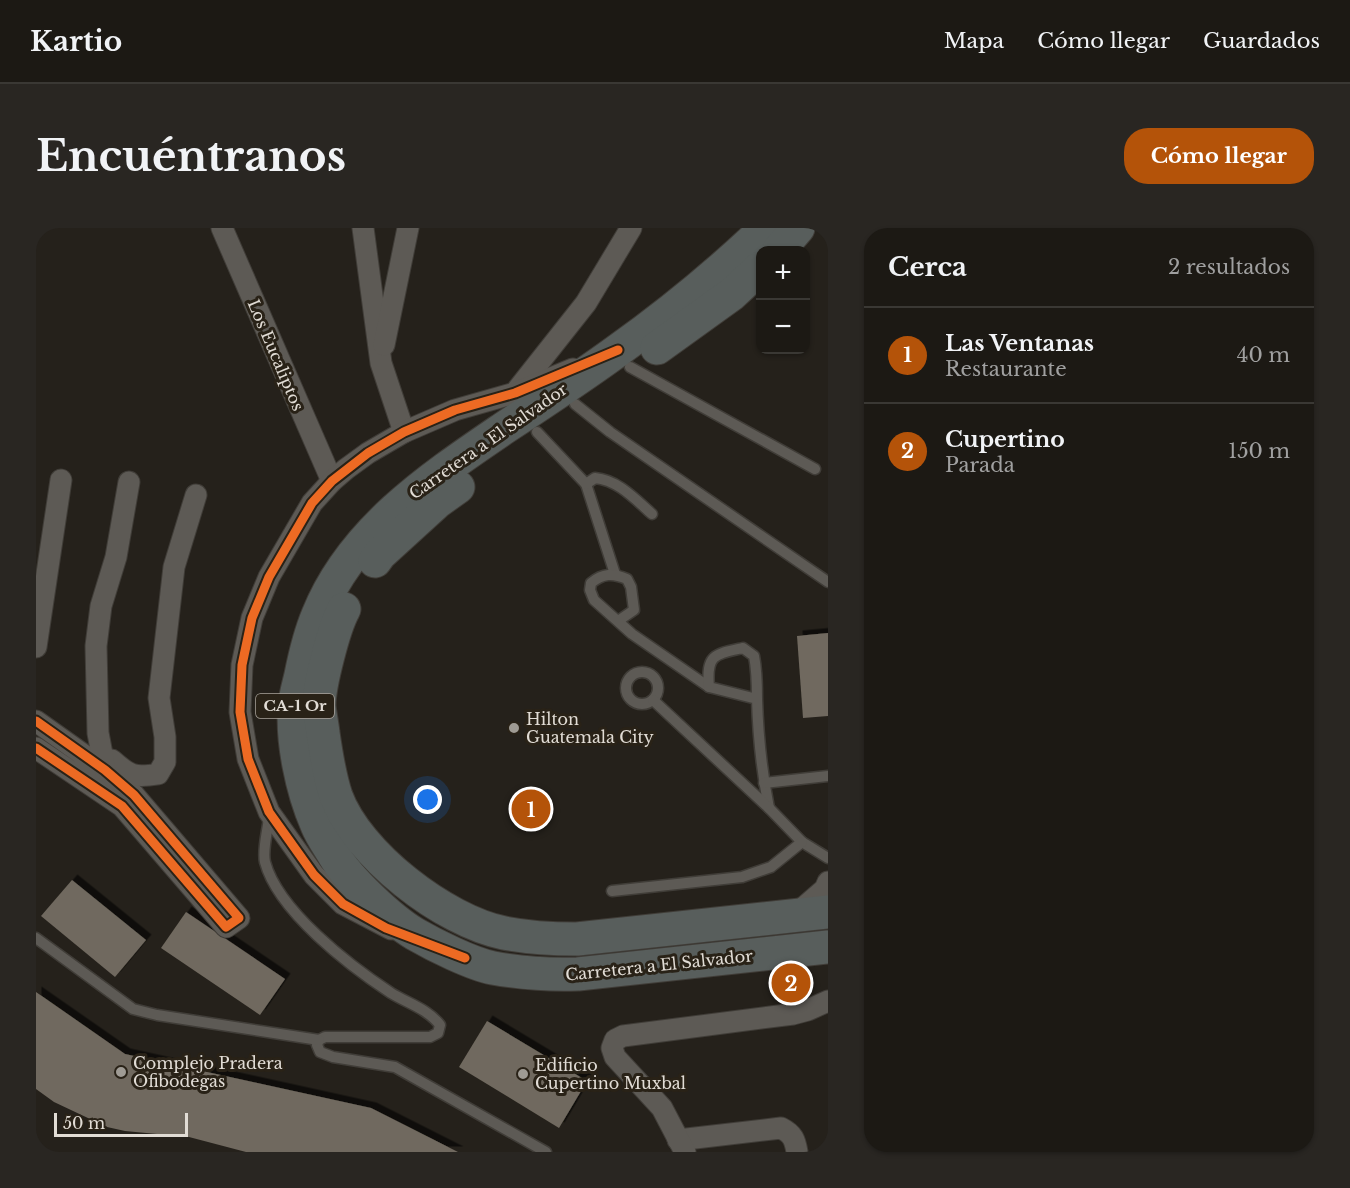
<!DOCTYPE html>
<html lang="es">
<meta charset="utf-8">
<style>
body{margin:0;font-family:"Libre Baskerville",serif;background:#292622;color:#f1f3f6}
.controls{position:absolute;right:18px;top:18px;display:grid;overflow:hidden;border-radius:12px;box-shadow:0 2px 4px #0004}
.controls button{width:54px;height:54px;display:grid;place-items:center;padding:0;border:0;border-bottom:2px solid #3a3834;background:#1c1914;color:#f1f3f6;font:30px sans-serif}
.scale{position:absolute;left:18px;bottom:15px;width:134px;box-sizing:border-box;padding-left:6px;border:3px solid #e1dcd5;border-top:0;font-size:16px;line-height:21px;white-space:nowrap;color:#e1dcd5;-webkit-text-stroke:4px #292217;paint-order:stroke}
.you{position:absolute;left:392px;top:572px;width:21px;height:21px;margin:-15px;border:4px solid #fff;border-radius:50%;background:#1a73e8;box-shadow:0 0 0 9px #1a73e833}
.badge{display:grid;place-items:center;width:39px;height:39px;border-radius:50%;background:#b45309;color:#fff;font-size:20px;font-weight:700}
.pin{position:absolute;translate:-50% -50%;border:3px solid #fff;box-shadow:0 2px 6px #0006}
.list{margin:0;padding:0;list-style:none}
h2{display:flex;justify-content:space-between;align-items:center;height:78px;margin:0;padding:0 24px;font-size:26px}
h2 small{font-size:20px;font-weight:400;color:#a0a0a0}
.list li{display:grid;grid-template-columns:39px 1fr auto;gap:18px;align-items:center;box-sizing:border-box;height:96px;padding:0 24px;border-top:2px solid #3a3834}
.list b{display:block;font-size:22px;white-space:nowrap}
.list p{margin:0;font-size:20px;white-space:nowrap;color:#a0a0a0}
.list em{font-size:20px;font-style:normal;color:#a0a0a0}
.map{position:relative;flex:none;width:792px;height:924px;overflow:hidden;border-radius:24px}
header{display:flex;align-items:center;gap:36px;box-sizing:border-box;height:84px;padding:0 30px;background:#1c1914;border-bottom:2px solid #3a3834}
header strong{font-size:28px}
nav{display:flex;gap:33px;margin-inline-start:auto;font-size:21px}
.intro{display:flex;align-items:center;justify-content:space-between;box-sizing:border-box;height:144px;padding:0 36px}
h1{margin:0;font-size:42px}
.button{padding:15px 27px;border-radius:24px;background:#b45309;color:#fff;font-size:21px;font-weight:700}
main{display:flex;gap:36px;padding:0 36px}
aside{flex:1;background:#1c1914;border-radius:24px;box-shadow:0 2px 4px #0004}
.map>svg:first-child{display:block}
</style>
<header>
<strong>Kartio</strong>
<nav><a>Mapa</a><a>Cómo llegar</a><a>Guardados</a></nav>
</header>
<div class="intro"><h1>Encuéntranos</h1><a class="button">Cómo llegar</a></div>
<main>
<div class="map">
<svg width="792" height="924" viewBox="0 0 792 924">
<defs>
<filter id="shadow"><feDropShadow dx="5.5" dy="-5.5" stdDeviation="0" flood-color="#0009"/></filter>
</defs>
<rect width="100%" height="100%" fill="#25211b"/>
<!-- building -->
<g fill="#70695f" filter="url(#shadow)">
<polygon points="792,405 792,488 767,490 761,408"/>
<polygon points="36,652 110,712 79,749 5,688"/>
<polygon points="150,684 249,751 224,787 125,720"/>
<polygon points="0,764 89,826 335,880 422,924 210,924 153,909 89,903 71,899 18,874 0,861"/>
<polygon points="451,793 551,853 523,900 423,839"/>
</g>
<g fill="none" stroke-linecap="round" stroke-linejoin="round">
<!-- lane casing -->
<g stroke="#403d38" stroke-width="13">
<g id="lane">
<polyline points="594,139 779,241"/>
<polyline points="539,176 574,204 792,354"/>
<polyline points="501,204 550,256 579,346"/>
<path d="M550,256L559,250C582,252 599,271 616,286"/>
<path d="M582,393L598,382L595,359L591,351C577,345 567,345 555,355L554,362L558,372L596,406L673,459"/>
<circle cx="606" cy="460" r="16"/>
<path d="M721,471L673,459C670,426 679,426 707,420L718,428C721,443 721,456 721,471C722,507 726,545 733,580"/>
<polyline points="617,472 733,580 766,614 792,630"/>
<polyline points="728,555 792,548"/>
<path d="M233,589C232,602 226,622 229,634C242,683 314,738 355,765C371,775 392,781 404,797L402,805L394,809H289L283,812L281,817L284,824L297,829L359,839L510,924"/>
<polyline points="576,663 706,649 735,639 766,614"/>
<polyline points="0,710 97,781 121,787 283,812"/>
</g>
</g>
<!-- street casing -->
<g stroke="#403d38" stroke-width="23">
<g id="street">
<polyline points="186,0 296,253"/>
<polyline points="327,0 345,135 368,204"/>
<polyline points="348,117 372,0"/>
<polyline points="482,161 550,75 595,0"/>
<polyline points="0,419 25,252"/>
<polyline points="0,493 69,542 98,567 203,690 190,699 86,578 0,520"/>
<path d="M76,532C94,548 98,550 122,546L129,534V509L123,470L138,339L160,267"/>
<polyline points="69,542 62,505 60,418 65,378 80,329 93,254"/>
<polyline points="759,687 789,661 792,654"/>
<polyline points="355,701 307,676 278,647 233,584 212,531 204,484 206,437 216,390 233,349 276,275 296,253 310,241 332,225 368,204 419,182 479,165 537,141"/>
<path d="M642,912L745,900C757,906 759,912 761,924"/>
<polyline points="649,924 626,880 579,829 576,820 579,812 587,808 757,786 772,782 792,773"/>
</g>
</g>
<!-- highway casing -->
<g stroke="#403d38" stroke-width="35">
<g id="highway">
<path d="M730,0C683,45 633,86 581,123C544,150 506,175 468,200C396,249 316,302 282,387C274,406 269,427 265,447C263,456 260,465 259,475C255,511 266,563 281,597C285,607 292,617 298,627C312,651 354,691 379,706C398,717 436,736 457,740C485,745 514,747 542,746L792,719"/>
<polyline points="743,22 762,0"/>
<polyline points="621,120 696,66 724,40"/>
<polyline points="339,333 344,326 401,274 422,259"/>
<path d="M308,381C298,399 283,457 283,478C284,487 286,496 287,505C290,526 293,547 300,568C321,626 408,693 468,705C493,710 516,711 541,711L792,684"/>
</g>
</g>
<!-- lane -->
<use href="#lane" stroke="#5d5a55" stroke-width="10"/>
<!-- street -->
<use href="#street" stroke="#5d5a55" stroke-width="21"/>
<!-- highway -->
<use href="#highway" stroke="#585e5c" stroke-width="33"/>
<!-- cycleway casing -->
<g stroke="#292217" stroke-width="13">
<g id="cycleway">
<polyline points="0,493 69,542 98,567 203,690 190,699 86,578 0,520"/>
<polyline points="429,730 350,700 307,676 278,647 233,584 212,531 204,484 206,437 216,390 233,349 276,275 296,253 332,225 368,204 419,182 479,165 582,122"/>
</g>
</g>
<!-- cycleway -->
<use href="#cycleway" stroke="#ed6a23" stroke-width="9"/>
</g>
<!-- markers -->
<g fill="#9f9b94" stroke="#292217" stroke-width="2">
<circle cx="478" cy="500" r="6"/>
<circle cx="85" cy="844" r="6"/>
<circle cx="487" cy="846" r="6"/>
</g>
<g text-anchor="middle" stroke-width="6" stroke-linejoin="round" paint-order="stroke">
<!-- shield labels -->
<rect fill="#292217" stroke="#aaa49c" stroke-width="1.5" x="220" y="466" width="78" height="24" rx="4.5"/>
<g font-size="15" font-weight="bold" fill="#e1dcd5">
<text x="259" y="483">CA-1 Or</text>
</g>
<!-- street labels -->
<g font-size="16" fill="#e1dcd5" stroke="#292217">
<text transform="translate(240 127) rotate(67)" y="6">Los Eucaliptos</text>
<text transform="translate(452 213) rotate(-35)" y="6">Carretera a El Salvador</text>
<text transform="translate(623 737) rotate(-6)" y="6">Carretera a El Salvador</text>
</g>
<!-- poi labels -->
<g font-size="16" fill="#e1dcd5" stroke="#292217" text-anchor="start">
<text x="490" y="497">Hilton<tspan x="490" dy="18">Guatemala City</tspan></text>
<text x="97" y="841">Complejo Pradera<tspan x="97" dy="18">Ofibodegas</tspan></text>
<text x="499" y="843">Edificio<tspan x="499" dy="18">Cupertino Muxbal</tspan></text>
</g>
</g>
</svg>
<div class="controls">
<button>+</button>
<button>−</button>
</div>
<div class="scale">50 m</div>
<div class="you"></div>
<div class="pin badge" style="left:495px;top:581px">1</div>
<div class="pin badge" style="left:755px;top:755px">2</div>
</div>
<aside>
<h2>Cerca<small>2 resultados</small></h2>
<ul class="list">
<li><span class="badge">1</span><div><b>Las Ventanas</b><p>Restaurante</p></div><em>40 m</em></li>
<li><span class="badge">2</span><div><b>Cupertino</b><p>Parada</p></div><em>150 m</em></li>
</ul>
</aside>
</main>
